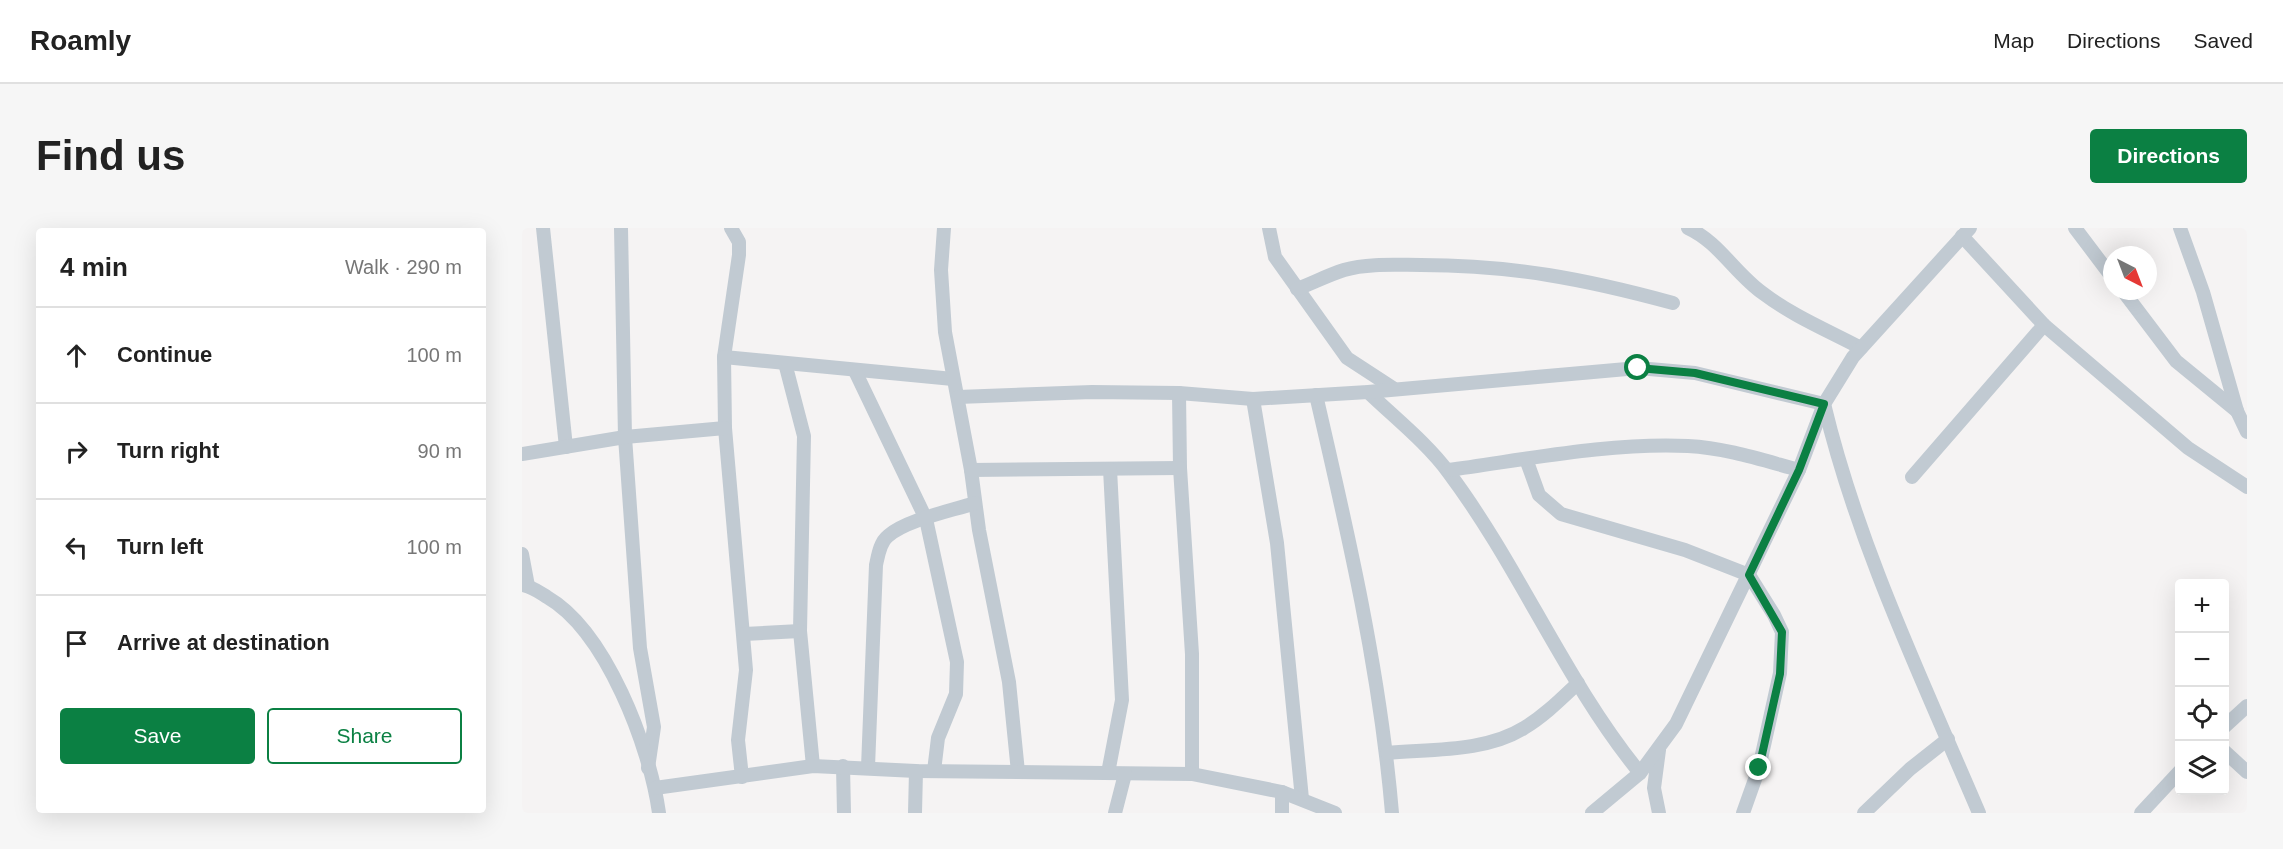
<!DOCTYPE html>
<meta charset="utf-8">
<style>
body{margin:0;font-family:Helvetica,sans-serif;background:#f6f6f6;color:#222}
.controls{position:absolute;right:18px;bottom:18px;display:grid;overflow:hidden;border-radius:6px;box-shadow:0 6px 24px #0002}
.controls button{width:54px;height:54px;display:grid;place-items:center;padding:0;border:0;border-bottom:2px solid #e0e0e0;background:#fff;color:#222;font:30px sans-serif}
.compass{position:absolute;left:1581px;top:18px;width:54px;height:54px;border-radius:50%;background:#fff;box-shadow:0 6px 24px #0002;rotate:138deg}
.stop{position:absolute;width:18px;height:18px;margin:-14px;border:4px solid #0b8043;border-radius:50%;background:#fff}
.stop.end{background:#0b8043;border-color:#fff;box-shadow:0 2px 6px #0008}
.list{margin:0;padding:0;list-style:none}
h2{display:flex;justify-content:space-between;align-items:center;height:78px;margin:0;padding:0 24px;font-size:26px}
h2 small{font-size:20px;font-weight:400;color:#767676}
.list li{display:grid;grid-template-columns:39px 1fr auto;gap:18px;align-items:center;box-sizing:border-box;height:96px;padding:0 24px;border-top:2px solid #e0e0e0}
.list b{display:block;font-size:22px;white-space:nowrap}
.list em{font-size:20px;font-style:normal;color:#767676}
.actions{display:flex;gap:12px;padding:18px 24px}
.actions a{flex:1;padding:14px 0;border:2px solid #0b8043;border-radius:6px;text-align:center;font-size:21px;color:#0b8043}
.actions .main{background:#0b8043;color:#fff}
.icon{flex:none;width:33px;height:33px;fill:none;stroke:currentColor;stroke-width:2;stroke-linecap:round;stroke-linejoin:round}
.map{position:relative;flex:none;width:1725px;height:585px;overflow:hidden;border-radius:6px}
header{display:flex;align-items:center;gap:36px;box-sizing:border-box;height:84px;padding:0 30px;background:#fff;border-bottom:2px solid #e0e0e0}
header strong{font-size:28px}
nav{display:flex;gap:33px;margin-inline-start:auto;font-size:21px}
.intro{display:flex;align-items:center;justify-content:space-between;box-sizing:border-box;height:144px;padding:0 36px}
h1{margin:0;font-size:42px}
.button{padding:15px 27px;border-radius:6px;background:#0b8043;color:#fff;font-size:21px;font-weight:700}
main{display:flex;gap:36px;padding:0 36px}
aside{flex:1;background:#fff;border-radius:6px;box-shadow:0 6px 24px #0002}
.map>svg:first-child{display:block}
</style>
<header>
<strong>Roamly</strong>
<nav><a>Map</a><a>Directions</a><a>Saved</a></nav>
</header>
<div class="intro"><h1>Find us</h1><a class="button">Directions</a></div>
<main>
<aside>
<h2>4 min<small>Walk · 290 m</small></h2>
<ul class="list">
<li><svg class="icon" aria-label="ahead" viewBox="0 0 24 24"><path d="M12 20V5M6 11l6-6 6 6"/></svg><div><b>Continue</b></div><em>100 m</em></li>
<li><svg class="icon" aria-label="right" viewBox="0 0 24 24"><path d="M7 20v-9h11M14 6l5 5-5 5"/></svg><div><b>Turn right</b></div><em>90 m</em></li>
<li><svg class="icon" aria-label="left" viewBox="0 0 24 24"><path d="M17 20v-9H6M10 6l-5 5 5 5"/></svg><div><b>Turn left</b></div><em>100 m</em></li>
<li><svg class="icon" aria-label="arrive" viewBox="0 0 24 24"><path d="M6 21V4h12l-3 4 3 4H6"/></svg><div><b>Arrive at destination</b></div></li>
</ul>
<div class="actions"><a class="main">Save</a><a>Share</a></div>
</aside>
<div class="map">
<svg width="1725" height="585" viewBox="0 0 1725 585">
<rect width="100%" height="100%" fill="#f5f3f3"/>
<g fill="none" stroke-linecap="round" stroke-linejoin="round">
<!-- minor -->
<g stroke="#c1cad2" stroke-width="14">
<polyline points="21,0 44,219"/>
<polyline points="99,0 103,209 118,420 132,499 126,540"/>
<polyline points="209,0 217,14 217,27 202,129 431,151"/>
<polyline points="422,0 419,42 423,104 449,242 457,302 487,454 496,544"/>
<polyline points="747,0 753,29 825,130 871,160"/>
<path d="M1166,0C1197,14 1214,47 1242,66C1271,88 1307,103 1339,120"/>
<polyline points="1553,0 1590,49"/>
<polyline points="1658,0 1681,64 1715,183 1725,204"/>
<polyline points="1440,8 1522,97 1666,220 1725,259"/>
<path d="M775,61C791,55 806,47 822,42C846,35 874,37 899,37C990,37 1063,51 1151,75"/>
<polyline points="1601,63 1654,133 1715,183"/>
<polyline points="202,129 203,200 224,442 216,512 220,549"/>
<polyline points="263,135 282,208 278,403 291,538"/>
<polyline points="333,143 404,291 435,434 434,466 416,510 412,543"/>
<path d="M846,164C873,190 905,215 927,245C998,340 1043,453 1118,545"/>
<polyline points="657,165 658,240 670,426 670,546"/>
<path d="M794,167C826,305 858,443 870,585"/>
<polyline points="436,169 570,164 657,165 731,171 846,164 1116,140 1173,145 1302,176"/>
<polyline points="731,171 755,315 780,571"/>
<path d="M1302,176C1336,318 1400,451 1457,585"/>
<polyline points="0,226 103,209 203,200"/>
<polyline points="1004,231 1017,267 1039,286 1163,322 1227,347 1252,387 1260,404 1258,445 1237,540 1221,585"/>
<polyline points="449,242 658,240"/>
<path d="M926,242C1001,232 1090,214 1166,218C1204,220 1240,232 1277,242"/>
<polyline points="1390,249 1522,97"/>
<polyline points="0,326 6,358"/>
<path d="M0,357C9,358 17,364 25,369C84,403 128,519 137,585"/>
<polyline points="222,406 278,403"/>
<polyline points="1702,499 1725,478"/>
<polyline points="1137,522 1132,560 1137,585"/>
<polyline points="1702,523 1725,544"/>
<path d="M865,525C909,521 964,524 1002,500C1022,488 1039,471 1056,455"/>
<polyline points="321,538 322,585"/>
<path d="M346,539L354,337C356,328 358,314 366,308C384,292 429,283 453,275"/>
<polyline points="586,545 600,472 588,241"/>
<polyline points="133,560 291,538 394,543 670,546 760,564 813,585"/>
<polyline points="393,585 394,543"/>
<polyline points="593,585 603,546"/>
<polyline points="760,585 760,564"/>
<polyline points="1070,585 1118,545 1154,496 1277,242 1302,176 1331,129 1448,0"/>
<polyline points="1342,585 1388,541 1426,511"/>
<polyline points="1619,585 1658,543"/>
</g>
</g>
<g fill="none" stroke-linecap="round" stroke-linejoin="round">
<!-- route -->
<polyline stroke="#0b8043" stroke-width="8" points="1116,140 1173,145 1302,176 1277,242 1227,347 1260,404 1258,446 1237,540"/>
</g>
</svg>
<div class="controls">
<button>+</button>
<button>−</button>
<button><svg class="icon" aria-label="locate" viewBox="0 0 24 24"><circle cx="12" cy="12" r="6"/><path d="M12 2v4M12 18v4M2 12h4M18 12h4"/></svg></button>
<button><svg class="icon" aria-label="layers" viewBox="0 0 24 24"><path d="M12 4l9 5-9 5-9-5zM3 14l9 5 9-5"/></svg></button>
</div>
<svg class="compass" viewBox="-18 -18 36 36"><path d="M0-13l5 13h-10z" fill="#e53935"/><path d="M0 13l5-13h-10z" fill="#767676"/></svg>
<div class="stop" style="left:1116px;top:140px"></div>
<div class="stop end" style="left:1237px;top:540px"></div>
</div>
</main>
